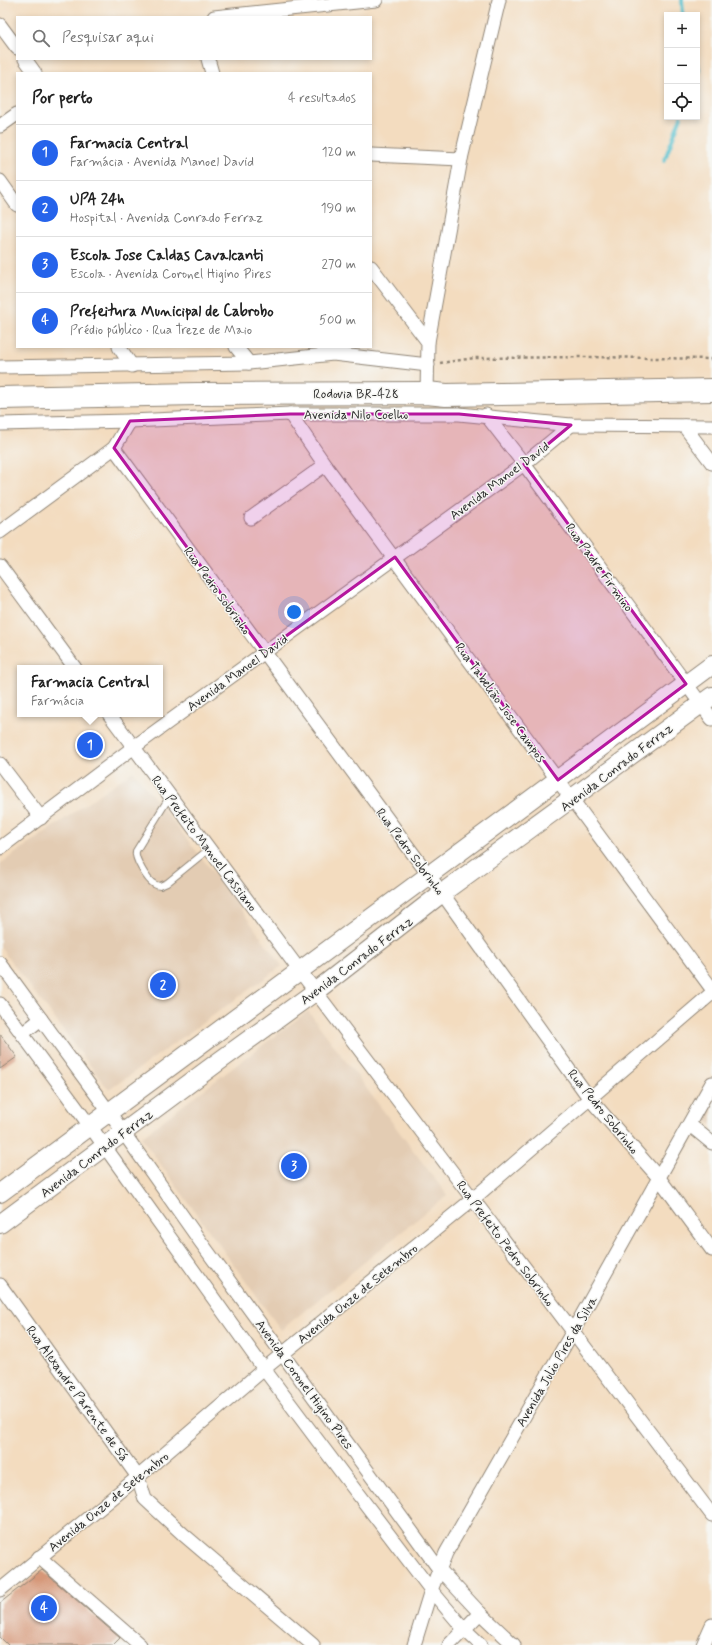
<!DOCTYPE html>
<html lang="pt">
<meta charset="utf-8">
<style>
body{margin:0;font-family:Mynerve,sans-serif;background:#f6f6f6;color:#222}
.controls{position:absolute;right:12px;top:12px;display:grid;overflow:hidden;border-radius:0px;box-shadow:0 2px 6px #0003}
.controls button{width:36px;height:36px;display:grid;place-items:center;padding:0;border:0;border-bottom:1px solid #e0e0e0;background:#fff;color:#222;font:20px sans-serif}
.you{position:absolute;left:294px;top:612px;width:14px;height:14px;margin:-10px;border:3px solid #fff;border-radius:50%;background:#1a73e8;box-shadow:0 0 0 6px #1a73e833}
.badge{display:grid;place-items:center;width:26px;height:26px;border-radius:50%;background:#2563eb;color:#fff;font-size:13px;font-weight:700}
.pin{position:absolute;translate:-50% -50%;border:2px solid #fff;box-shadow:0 1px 4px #0006}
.popup{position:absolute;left:17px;top:665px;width:146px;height:52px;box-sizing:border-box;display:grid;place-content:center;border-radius:0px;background:#fff;filter:drop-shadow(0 1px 3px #0005);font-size:13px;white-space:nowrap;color:#767676}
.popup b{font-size:15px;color:#222}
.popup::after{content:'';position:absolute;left:50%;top:100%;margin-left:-8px;border:8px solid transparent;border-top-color:#fff}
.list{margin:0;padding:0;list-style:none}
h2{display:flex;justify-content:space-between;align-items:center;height:52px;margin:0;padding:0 16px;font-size:17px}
h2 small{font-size:13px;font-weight:400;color:#767676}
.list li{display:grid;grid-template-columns:26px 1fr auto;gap:12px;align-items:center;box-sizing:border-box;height:56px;padding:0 16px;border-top:1px solid #e0e0e0}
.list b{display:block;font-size:15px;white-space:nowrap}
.list p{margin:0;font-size:13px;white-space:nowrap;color:#767676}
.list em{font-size:13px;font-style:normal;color:#767676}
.icon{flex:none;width:22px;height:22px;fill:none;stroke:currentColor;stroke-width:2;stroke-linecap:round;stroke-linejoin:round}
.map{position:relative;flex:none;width:712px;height:1645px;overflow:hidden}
.search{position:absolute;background:#fff;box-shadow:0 2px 6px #0003;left:16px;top:16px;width:356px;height:44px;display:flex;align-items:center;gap:10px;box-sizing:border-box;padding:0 14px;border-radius:0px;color:#767676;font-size:15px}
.panel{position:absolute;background:#fff;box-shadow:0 2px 6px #0003;left:16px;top:72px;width:356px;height:276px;border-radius:0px}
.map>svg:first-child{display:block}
</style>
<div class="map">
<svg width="712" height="1645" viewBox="0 0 712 1645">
<rect width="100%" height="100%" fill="#f6f6f2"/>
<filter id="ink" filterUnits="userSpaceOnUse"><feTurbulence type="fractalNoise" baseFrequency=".025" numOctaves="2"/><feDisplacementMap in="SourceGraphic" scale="8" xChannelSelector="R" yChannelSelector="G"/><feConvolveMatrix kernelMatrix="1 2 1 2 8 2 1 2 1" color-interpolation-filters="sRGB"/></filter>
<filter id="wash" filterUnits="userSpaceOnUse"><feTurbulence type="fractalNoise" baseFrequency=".012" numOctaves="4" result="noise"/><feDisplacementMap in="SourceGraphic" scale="16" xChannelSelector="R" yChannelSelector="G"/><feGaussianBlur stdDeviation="0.9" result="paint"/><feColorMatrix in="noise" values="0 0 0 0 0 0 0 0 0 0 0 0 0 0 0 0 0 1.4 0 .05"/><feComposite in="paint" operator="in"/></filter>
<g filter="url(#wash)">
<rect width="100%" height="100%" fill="#f3dcbf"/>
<!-- built -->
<g fill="#e3ccb3">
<polygon points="133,771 220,881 282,966 109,1090 0,947 0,864"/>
<polygon points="308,1011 447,1195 281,1330 141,1137"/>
<polygon points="712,1104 712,1125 704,1118"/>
</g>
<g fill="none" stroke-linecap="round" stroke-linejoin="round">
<!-- stream -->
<g stroke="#54c0cd" stroke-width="4">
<polyline points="682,0 683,15"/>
<polyline points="697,64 699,69 697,81"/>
<polyline points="664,161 681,117"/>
</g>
</g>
<g id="blocks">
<!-- building -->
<g fill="#d69778">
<polygon points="0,1034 17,1057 0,1069"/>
<polygon points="42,1570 120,1638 113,1645 8,1645 0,1637 0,1603"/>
</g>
</g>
</g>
<g filter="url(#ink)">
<use href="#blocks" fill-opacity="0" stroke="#8f8475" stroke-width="1"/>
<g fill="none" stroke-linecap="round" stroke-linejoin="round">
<!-- lane casing -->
<g stroke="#8f8475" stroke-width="8">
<path id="lane" d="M170,796L136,851C134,858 147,880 154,884C156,885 158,886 160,886L167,883L209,849"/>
</g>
<!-- street casing -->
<g stroke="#8f8475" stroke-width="15">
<g id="street">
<polyline points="214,17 376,0"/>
<polyline points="0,25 17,48"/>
<polyline points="25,59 35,73"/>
<polyline points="208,59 212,73"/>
<polyline points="0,126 17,114"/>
<polyline points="371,155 461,159"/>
<polyline points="0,181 17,205"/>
<polyline points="371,267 428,342"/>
<polyline points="119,347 132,366"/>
<polyline points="236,347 249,363"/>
<polyline points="0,367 249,363 333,354 428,365"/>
<polyline points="427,393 428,342 461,159 499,0"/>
<polyline points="290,414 325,465 712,989"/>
<polyline points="486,415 524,464 712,719"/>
<polyline points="0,424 130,421 290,414 459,414 571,425 712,426"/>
<polyline points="684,426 712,463"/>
<polyline points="114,448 442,893 590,1099 659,1178 712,1250"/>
<polyline points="251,518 325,465"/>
<polyline points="0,532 114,448 130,421"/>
<polyline points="0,566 75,668"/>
<polyline points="109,714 300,971 712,1515"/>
<polyline points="0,764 41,818"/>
<polyline points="0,848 134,747 524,464 571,425"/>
<polyline points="0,963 109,1112 200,1241 439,1569 480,1613 514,1645"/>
<polyline points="0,1004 90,1126 264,1369 345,1477 431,1590 464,1629 481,1645"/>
<polyline points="22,1034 41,1019"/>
<polyline points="690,1125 712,1143"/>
<polyline points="0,1285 138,1477 145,1499 184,1535 313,1645"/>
<polyline points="39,1557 140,1645"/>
<polyline points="0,1590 138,1477 264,1369 473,1199 712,993"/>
<polyline points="414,1645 431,1590 446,1553 573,1331 712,1083"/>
<polyline points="449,1645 480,1613"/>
<polyline points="703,1645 712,1625"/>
</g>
</g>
<!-- secondary casing -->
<g stroke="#8f8475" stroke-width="20">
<g id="secondary">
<polyline points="0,1193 712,665"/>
<polyline points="0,1224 218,1062 316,991 442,893 712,696"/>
</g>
</g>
<!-- highway casing -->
<g stroke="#8f8475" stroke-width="24">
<polyline id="highway" points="0,398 197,394 427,393 446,395 712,390"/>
</g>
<!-- path -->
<polyline stroke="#8f8475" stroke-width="2.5" stroke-dasharray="3 3" stroke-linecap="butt" points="440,363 475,358 591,357 712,359"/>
<!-- lane -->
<use href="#lane" stroke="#fff" stroke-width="6"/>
<!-- street -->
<use href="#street" stroke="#fff" stroke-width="13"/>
<!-- secondary -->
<use href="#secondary" stroke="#fff" stroke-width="18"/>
<!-- highway -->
<use href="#highway" stroke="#fff" stroke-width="22"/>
</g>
</g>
<!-- marked area -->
<path fill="#b5179e" fill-opacity="0.2" stroke="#b5179e" stroke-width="3" stroke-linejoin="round" d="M290,414H459L571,425L524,464L686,684L558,780L395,557L264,652L114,448L130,421Z"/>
<g text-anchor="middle" stroke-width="3" stroke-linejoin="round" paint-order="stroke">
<!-- street labels -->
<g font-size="13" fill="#2b2b2b" stroke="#f6f6f2">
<text x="356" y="398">Rodovia BR-428</text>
<text x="356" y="419">Avenida Nilo Coelho</text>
<text transform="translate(499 480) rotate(-37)" y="5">Avenida Manoel David</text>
<text transform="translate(600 567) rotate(54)" y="5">Rua Padre Firmino</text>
<text transform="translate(218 590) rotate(54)" y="5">Rua Pedro Sobrinho</text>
<text transform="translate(237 672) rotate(-36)" y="5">Avenida Manoel David</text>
<text transform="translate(501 702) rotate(54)" y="5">Rua Tabelião Jose Campos</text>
<text transform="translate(616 767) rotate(-37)" y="5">Avenida Conrado Ferraz</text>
<text transform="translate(205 843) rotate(53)" y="5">Rua Prefeito Manoel Cassiano</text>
<text transform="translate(411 851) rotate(53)" y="5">Rua Pedro Sobrinho</text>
<text transform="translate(356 960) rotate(-37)" y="5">Avenida Conrado Ferraz</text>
<text transform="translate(604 1111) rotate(51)" y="5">Rua Pedro Sobrinho</text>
<text transform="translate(96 1153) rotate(-37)" y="5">Avenida Conrado Ferraz</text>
<text transform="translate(506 1243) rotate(53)" y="5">Rua Prefeito Pedro Sobrinho</text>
<text transform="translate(357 1293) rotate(-39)" y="5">Avenida Onze de Setembro</text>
<text transform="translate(556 1361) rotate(-60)" y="5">Avenida Julio Pires da Silva</text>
<text transform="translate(305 1384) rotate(54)" y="5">Avenida Coronel Higino Pires</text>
<text transform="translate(78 1393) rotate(54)" y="5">Rua Alexandre Parente de Sá</text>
<text transform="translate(108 1501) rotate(-39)" y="5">Avenida Onze de Setembro</text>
</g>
</g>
</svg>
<div class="controls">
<button>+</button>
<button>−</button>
<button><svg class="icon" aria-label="locate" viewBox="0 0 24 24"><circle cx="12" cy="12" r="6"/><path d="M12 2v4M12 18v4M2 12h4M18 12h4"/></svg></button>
</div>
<div class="you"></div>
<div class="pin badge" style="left:90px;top:745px">1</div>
<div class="popup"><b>Farmacia Central</b>Farmácia</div>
<div class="pin badge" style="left:163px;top:985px">2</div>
<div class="pin badge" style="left:294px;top:1166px">3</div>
<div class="pin badge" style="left:44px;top:1608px">4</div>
<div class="search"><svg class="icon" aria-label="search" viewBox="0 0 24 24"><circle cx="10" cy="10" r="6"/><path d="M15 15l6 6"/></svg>Pesquisar aqui</div>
<section class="panel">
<h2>Por perto<small>4 resultados</small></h2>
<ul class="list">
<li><span class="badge">1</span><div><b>Farmacia Central</b><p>Farmácia · Avenida Manoel David</p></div><em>120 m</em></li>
<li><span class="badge">2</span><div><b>UPA 24h</b><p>Hospital · Avenida Conrado Ferraz</p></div><em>190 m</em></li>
<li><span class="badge">3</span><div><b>Escola Jose Caldas Cavalcanti</b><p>Escola · Avenida Coronel Higino Pires</p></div><em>270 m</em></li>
<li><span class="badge">4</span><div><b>Prefeitura Municipal de Cabrobo</b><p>Prédio público · Rua Treze de Maio</p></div><em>500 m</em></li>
</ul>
</section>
</div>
